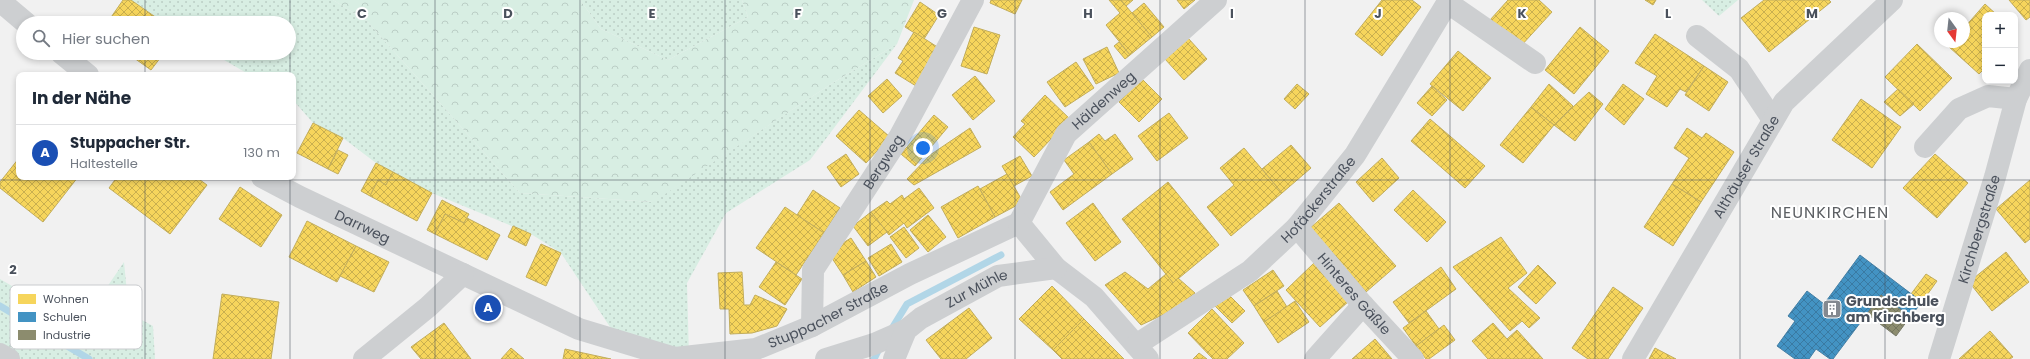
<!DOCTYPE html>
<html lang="de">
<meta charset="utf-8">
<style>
body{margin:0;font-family:Poppins,sans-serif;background:#f6f6f7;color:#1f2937}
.controls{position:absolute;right:12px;top:12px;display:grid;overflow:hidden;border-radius:8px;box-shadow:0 2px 6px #0003}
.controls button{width:36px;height:36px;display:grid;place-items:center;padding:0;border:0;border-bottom:1px solid #e0e1e3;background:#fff;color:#1f2937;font:20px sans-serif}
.compass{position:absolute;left:1934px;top:12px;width:36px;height:36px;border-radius:50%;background:#fff;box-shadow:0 2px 6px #0003;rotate:165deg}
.you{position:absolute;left:923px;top:148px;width:14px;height:14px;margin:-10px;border:3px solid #fff;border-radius:50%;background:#1a73e8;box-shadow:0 0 0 6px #1a73e833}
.badge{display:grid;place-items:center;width:26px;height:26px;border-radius:50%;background:#d93025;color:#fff;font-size:13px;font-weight:700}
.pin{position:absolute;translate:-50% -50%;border:2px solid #fff;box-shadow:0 1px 4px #0006}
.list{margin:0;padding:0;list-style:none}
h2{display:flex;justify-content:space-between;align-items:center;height:52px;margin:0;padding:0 16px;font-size:17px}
h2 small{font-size:13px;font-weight:400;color:#747a83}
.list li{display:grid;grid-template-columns:26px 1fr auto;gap:12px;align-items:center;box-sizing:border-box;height:56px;padding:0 16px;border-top:1px solid #e0e1e3}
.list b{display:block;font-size:15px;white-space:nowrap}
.list p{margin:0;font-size:13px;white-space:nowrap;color:#747a83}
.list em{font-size:13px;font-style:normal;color:#747a83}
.icon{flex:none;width:22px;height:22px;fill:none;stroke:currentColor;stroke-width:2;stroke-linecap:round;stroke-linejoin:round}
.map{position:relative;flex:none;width:2030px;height:359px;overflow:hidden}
.search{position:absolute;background:#fff;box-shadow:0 2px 6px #0003;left:16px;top:16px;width:280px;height:44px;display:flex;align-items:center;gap:10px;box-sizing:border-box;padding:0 14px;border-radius:22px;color:#747a83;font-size:15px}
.panel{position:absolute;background:#fff;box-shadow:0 2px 6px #0003;left:16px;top:72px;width:280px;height:108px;border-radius:8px}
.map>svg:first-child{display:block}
</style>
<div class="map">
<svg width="2030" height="359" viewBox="0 0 2030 359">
<defs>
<pattern id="grass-dots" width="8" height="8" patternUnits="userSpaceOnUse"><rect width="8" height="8" fill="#d8eee3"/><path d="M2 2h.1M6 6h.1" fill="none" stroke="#bbcec5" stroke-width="1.8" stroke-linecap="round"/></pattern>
<pattern id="forest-crowns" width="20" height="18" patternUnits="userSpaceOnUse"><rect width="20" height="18" fill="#d8eee3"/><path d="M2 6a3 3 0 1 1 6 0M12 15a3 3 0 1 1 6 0" fill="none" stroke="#bbcec5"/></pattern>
<pattern id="homes-cross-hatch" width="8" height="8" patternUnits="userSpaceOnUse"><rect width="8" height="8" fill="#f6d55c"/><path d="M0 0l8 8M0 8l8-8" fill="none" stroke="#c9af4f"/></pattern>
<pattern id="schools-cross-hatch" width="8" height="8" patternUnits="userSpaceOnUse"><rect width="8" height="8" fill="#4393c3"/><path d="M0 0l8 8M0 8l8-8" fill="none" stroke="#3a7aa2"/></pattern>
<pattern id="industry-cross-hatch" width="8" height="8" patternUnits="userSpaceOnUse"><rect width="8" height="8" fill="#8c8c6e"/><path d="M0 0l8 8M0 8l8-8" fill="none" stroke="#74755e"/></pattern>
</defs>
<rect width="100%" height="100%" fill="#f1f1f1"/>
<!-- grass -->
<g fill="url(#grass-dots)">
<polygon points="131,0 333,0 367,21 520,193 652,202 831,84 897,44 810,160 726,213 687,283 689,357 620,342 561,253 531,234 432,193 376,163 343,138 313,123 293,100 293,75 250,75 212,53 289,53 289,23 164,23"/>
<polygon points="580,0 742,0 748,17 668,60 601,29"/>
<polygon points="1702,0 1738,0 1719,16"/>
<polygon points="124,262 129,313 153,326 155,359 9,359 0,354 0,279 41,303 86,318"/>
</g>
<!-- forest -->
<polygon fill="url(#forest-crowns)" points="333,0 580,0 601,29 668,60 748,17 742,0 914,0 897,44 831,84 653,202 520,193 367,21"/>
<!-- homes -->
<g fill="url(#homes-cross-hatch)" stroke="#c2ad5c">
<polygon points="123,0 131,0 164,23 107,23"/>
<polygon points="991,0 1022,0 1015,14 990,3"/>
<polygon points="1109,0 1121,0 1152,37 1130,55 1106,25 1120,13"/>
<polygon points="1121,0 1133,0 1126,6"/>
<polygon points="1177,0 1195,0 1184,9"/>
<polygon points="1382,0 1412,0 1421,7 1382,56 1355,34"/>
<polygon points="1508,0 1539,0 1552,12 1520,47 1490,20"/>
<polygon points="1645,0 1656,0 1653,5"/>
<polygon points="1764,0 1829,0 1831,2 1769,52 1741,18"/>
<polygon points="2009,0 2030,0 2030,17 2026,20"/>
<polygon points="920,2 939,15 924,39 905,27"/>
<polygon points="1144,3 1164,27 1152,37 1132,13"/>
<polygon points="1985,4 1997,15 1985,15 1985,68 1979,74 1948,46 1951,42 1964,42 1964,28"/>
<polygon points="974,27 1000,35 987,74 961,66"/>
<polygon points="1580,27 1609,51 1574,94 1545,70"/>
<polygon points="914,32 939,48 916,86 895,73 903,61 898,58"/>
<polygon points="1655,34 1704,66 1686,92 1680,89 1667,107 1646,94 1657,76 1635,63"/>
<polygon points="1188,38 1207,59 1184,80 1165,59"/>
<polygon points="1119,42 1130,55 1125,59 1114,46"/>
<polygon points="1917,44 1952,78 1920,111 1885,77"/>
<polygon points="1107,47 1119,73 1096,84 1083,59"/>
<polygon points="1458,51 1491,78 1463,111 1430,84"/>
<polygon points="127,53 164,53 151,70"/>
<polygon points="1076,62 1094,88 1065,107 1047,82"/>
<polygon points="1704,66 1728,82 1709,111 1685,95"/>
<polygon points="975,76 995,101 973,120 952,95"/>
<polygon points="887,79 902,96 883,113 868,96"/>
<polygon points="1142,79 1162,99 1139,122 1119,102"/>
<polygon points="1297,84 1309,94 1295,109 1284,99"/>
<polygon points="1549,84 1573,106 1554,125 1531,107"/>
<polygon points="1623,84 1644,99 1624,125 1605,109"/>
<polygon points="1432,86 1447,100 1432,116 1417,103"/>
<polygon points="1898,89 1914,104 1900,116 1884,102"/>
<polygon points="1589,92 1603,104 1575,141 1554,125"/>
<polygon points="1045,95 1070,119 1034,157 1013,137 1025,124 1021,121"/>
<polygon points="1861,99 1901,127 1872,168 1832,140"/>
<polygon points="1531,107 1554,125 1523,163 1500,145"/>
<polygon points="859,110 890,137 866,163 836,136"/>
<polygon points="1169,113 1188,138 1157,161 1138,136"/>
<polygon points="934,115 948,127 915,166 901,154"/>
<polygon points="1430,119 1485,166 1465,188 1411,141"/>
<polygon points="313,123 343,138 328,169 297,153"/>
<polygon points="970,128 981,147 914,185 907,179 930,155"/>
<polygon points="1687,128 1702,138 1706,133 1734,152 1701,202 1672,184 1689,158 1674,148"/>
<polygon points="1099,134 1105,141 1115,134 1133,159 1112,174 1089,142"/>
<polygon points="1089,142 1112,174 1063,210 1050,192 1074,174 1064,160"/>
<polygon points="1291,145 1311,168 1282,193 1262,169"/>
<polygon points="1244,148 1282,193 1231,236 1207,207 1234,185 1220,168"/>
<polygon points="338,150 348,155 338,174 328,169"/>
<polygon points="846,154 859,174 841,187 827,167"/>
<polygon points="1935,154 1968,183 1937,218 1903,188"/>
<polygon points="1020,156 1032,176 1014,186 1002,166"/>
<polygon points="19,158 19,177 78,177 43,222 0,188 0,182"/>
<polygon points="1382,158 1399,178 1373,202 1356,182"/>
<polygon points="376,163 393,172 386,185 378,180 370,196 361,191"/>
<polygon points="393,172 432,193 417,221 370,196 378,180 386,185"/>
<polygon points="1007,174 1023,202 995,217 980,189"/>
<polygon points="117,177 196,177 207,185 170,234 109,188"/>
<polygon points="2030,180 2030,239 2025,243 1996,209"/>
<polygon points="1168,182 1219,245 1173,283 1122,219"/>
<polygon points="1672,184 1701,202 1673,246 1644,227"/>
<polygon points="978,186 995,217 958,238 941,207"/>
<polygon points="240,187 282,215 261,247 219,219"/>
<polygon points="919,188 934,208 907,228 904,223 889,235 871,212 887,201 890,204 902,195 904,199"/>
<polygon points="813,190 840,208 824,233 797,215"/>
<polygon points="1413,190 1446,222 1427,242 1394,210"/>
<polygon points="442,200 469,214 464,223 445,214 435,234 427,230"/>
<polygon points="1093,203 1121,242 1095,261 1066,223"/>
<polygon points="1339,203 1396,266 1366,292 1310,228"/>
<polygon points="785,207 824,233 796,275 756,248"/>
<polygon points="871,212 887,232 868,246 853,226"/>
<polygon points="445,214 464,223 467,218 500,235 487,260 435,234"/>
<polygon points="928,215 946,237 928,252 910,230"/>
<polygon points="307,221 356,246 337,282 289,257"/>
<polygon points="513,226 531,234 526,246 508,237"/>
<polygon points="904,227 919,248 906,258 890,237"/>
<polygon points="1501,237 1527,273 1508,288 1540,318 1529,328 1522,321 1510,331 1453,267"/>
<polygon points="851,238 866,261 843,275 828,252"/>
<polygon points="541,244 561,253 546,286 526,277"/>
<polygon points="891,244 902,262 879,276 868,258"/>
<polygon points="356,246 389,262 374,292 340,276"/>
<polygon points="2006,252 2029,282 1992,311 1969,282"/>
<polygon points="866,261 876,277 853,292 843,275"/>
<polygon points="776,262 802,279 785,305 759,287"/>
<polygon points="1314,263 1349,301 1320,327 1286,290"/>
<polygon points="1538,265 1556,283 1536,304 1518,287"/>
<polygon points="1441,267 1456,289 1409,323 1393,302"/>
<polygon points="1273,270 1284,286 1254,306 1243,290"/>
<polygon points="742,272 744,305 750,305 755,295 787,309 777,326 752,333 730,334 729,309 720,309 718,273"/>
<polygon points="1125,272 1148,289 1166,274 1173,283 1178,278 1195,293 1171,311 1141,325 1105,285"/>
<polygon points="1926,274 1937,281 1922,302 1911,294"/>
<polygon points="1052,286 1084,319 1053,350 1019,319"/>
<polygon points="1613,287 1643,308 1608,359 1588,359 1572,348"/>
<polygon points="1277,291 1287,307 1264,322 1254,306"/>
<polygon points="222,294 279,302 271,359 213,359"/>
<polygon points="1228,294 1245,311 1232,323 1215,306"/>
<polygon points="1295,301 1309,322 1278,343 1264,322"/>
<polygon points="969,308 992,338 966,359 941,359 926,340"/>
<polygon points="1212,309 1244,343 1227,359 1213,359 1188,333"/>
<polygon points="1426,311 1439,329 1416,346 1403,328"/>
<polygon points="1084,319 1124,359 1062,359 1053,350"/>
<polygon points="444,323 471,359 421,359 411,347"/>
<polygon points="1493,323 1507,339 1517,330 1543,359 1488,359 1472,341"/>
<polygon points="1444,325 1455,340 1429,359 1426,359 1416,346"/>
<polygon points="1990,331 2013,357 2010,359 1959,359"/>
<polygon points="1375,339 1392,359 1352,359"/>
<polygon points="511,348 524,359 501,359"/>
<polygon points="1655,348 1676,359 1649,359"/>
<polygon points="565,349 611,359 563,359"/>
<polygon points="1199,353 1207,359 1193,359"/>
</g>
<!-- schools -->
<polygon fill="url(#schools-cross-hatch)" stroke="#457fa4" points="1860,255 1922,302 1910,317 1881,295 1833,359 1830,359 1816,349 1809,359 1795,359 1777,346 1795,321 1788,316 1807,291 1824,304"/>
<!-- industry -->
<polygon fill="url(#industry-cross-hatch)" stroke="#787a69" points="1881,295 1910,317 1896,336 1867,314"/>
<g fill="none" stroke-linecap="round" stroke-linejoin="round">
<!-- stream -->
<g stroke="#b1d6e7" stroke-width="7">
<polyline points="0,306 89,359"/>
<polyline points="891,330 907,304 1001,255"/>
<polyline points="874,359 880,347"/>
</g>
<!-- minor -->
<g stroke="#cdcfd1" stroke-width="22">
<polyline points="0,1 26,23"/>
<polyline points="1448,3 1535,63"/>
<polyline points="1697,36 1739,69 1773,120"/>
<polyline points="61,53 88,75"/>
<polyline points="1925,147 1959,109 1988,96 2016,99"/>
<path id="s1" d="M262,177L300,197L579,329L675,358L756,349L812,326L910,274L1019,223"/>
<path id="s2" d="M1019,223L1066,134L1216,0"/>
<polyline points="1019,223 1056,268 1094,297 1148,359"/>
<path id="s3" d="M1297,227L1363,305L1413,359"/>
<path id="s4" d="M812,326L813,270L900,136L973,0"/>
<path id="s5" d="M1136,345L1250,271L1297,227L1355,155L1449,0"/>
<polyline points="0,354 9,359"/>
<polyline points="364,359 428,307 463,274"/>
<polyline points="826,359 874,344 906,330"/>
<path id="s6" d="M894,359L906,330L921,318L998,276L1056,268"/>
<polyline points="1315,359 1363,305"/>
<path id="s7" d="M1633,359L1784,102L1892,0"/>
<path id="s8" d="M1939,359L1995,177L2016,99L2030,70"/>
</g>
</g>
<!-- grid -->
<path fill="none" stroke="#4a515c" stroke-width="1" stroke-opacity="0.55" d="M145,0V23M290,0V75M435,0V359M580,0V359M725,0V359M870,0V359M1015,0V359M1160,0V359M1305,0V359M1450,0V359M1595,0V359M1740,0V359M1885,0V359M145,53V75M145,177V359M290,177V359M0,180H2030"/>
<!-- icons -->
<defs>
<g id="building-square" transform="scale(1)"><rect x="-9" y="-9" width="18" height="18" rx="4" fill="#848990" stroke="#fff"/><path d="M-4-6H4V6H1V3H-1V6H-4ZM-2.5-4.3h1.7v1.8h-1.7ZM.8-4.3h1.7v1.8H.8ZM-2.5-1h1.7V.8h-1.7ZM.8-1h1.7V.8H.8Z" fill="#fff"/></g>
</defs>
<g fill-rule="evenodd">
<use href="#building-square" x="1832" y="309"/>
</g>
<g text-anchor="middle" stroke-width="4" stroke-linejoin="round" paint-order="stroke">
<!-- street labels -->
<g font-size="14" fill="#4a515c" stroke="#fff">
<text dy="5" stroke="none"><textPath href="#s2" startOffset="151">Häldenweg</textPath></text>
<text dy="5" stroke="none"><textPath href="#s4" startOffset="185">Bergweg</textPath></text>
<text dy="5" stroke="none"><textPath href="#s7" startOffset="223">Althäuser Straße</textPath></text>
<text dy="5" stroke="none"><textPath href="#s5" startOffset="235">Hofäckerstraße</textPath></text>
<text dy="5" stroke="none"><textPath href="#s1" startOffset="112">Darrweg</textPath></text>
<text dy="5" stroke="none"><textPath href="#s8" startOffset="136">Kirchbergstraße</textPath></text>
<text dy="5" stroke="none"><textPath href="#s6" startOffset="114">Zur Mühle</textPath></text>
<text dy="5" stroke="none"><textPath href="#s3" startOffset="88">Hinteres Gäßle</textPath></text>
<text dy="5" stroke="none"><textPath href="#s1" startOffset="613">Stuppacher Straße</textPath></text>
</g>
<!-- poi labels -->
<g font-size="14" font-weight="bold" fill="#4a515c" stroke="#fff" text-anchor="start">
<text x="1846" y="306">Grundschule<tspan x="1846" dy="16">am Kirchberg</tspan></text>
</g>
<!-- quarter labels -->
<g font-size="16" letter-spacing="1" fill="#5d6064" stroke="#fff">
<text x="1830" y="218">NEUNKIRCHEN</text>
</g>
</g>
<!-- legend -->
<rect x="10" y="285" width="132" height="64" rx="6" fill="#fff" stroke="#c9cbce" stroke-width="1"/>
<rect x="18" y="294" width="18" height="10" fill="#f6d55c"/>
<rect x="18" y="312" width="18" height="10" fill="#4393c3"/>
<rect x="18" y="330" width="18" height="10" fill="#8c8c6e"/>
<g font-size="11" fill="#4a515c">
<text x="43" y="303">Wohnen</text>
<text x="43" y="321">Schulen</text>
<text x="43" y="339">Industrie</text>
</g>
<g font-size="13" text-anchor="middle" font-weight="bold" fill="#4a515c" stroke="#fff" stroke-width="4" stroke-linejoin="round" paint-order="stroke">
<text x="362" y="18">C</text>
<text x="508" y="18">D</text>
<text x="652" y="18">E</text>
<text x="798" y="18">F</text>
<text x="942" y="18">G</text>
<text x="1088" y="18">H</text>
<text x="1232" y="18">I</text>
<text x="1378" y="18">J</text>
<text x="1522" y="18">K</text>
<text x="1668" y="18">L</text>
<text x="1812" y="18">M</text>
<text x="13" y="274">2</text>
</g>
</svg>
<div class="controls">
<button>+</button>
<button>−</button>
</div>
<svg class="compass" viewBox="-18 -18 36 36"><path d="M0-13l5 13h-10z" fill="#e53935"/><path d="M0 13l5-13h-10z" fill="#747a83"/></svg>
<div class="you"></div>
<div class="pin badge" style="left:488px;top:308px;background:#1a4fb4">A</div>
<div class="search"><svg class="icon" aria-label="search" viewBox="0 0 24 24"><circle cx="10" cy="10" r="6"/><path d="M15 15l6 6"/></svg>Hier suchen</div>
<section class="panel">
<h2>In der Nähe<small></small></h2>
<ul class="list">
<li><span class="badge" style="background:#1a4fb4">A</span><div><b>Stuppacher Str.</b><p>Haltestelle</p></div><em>130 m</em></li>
</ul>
</section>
</div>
